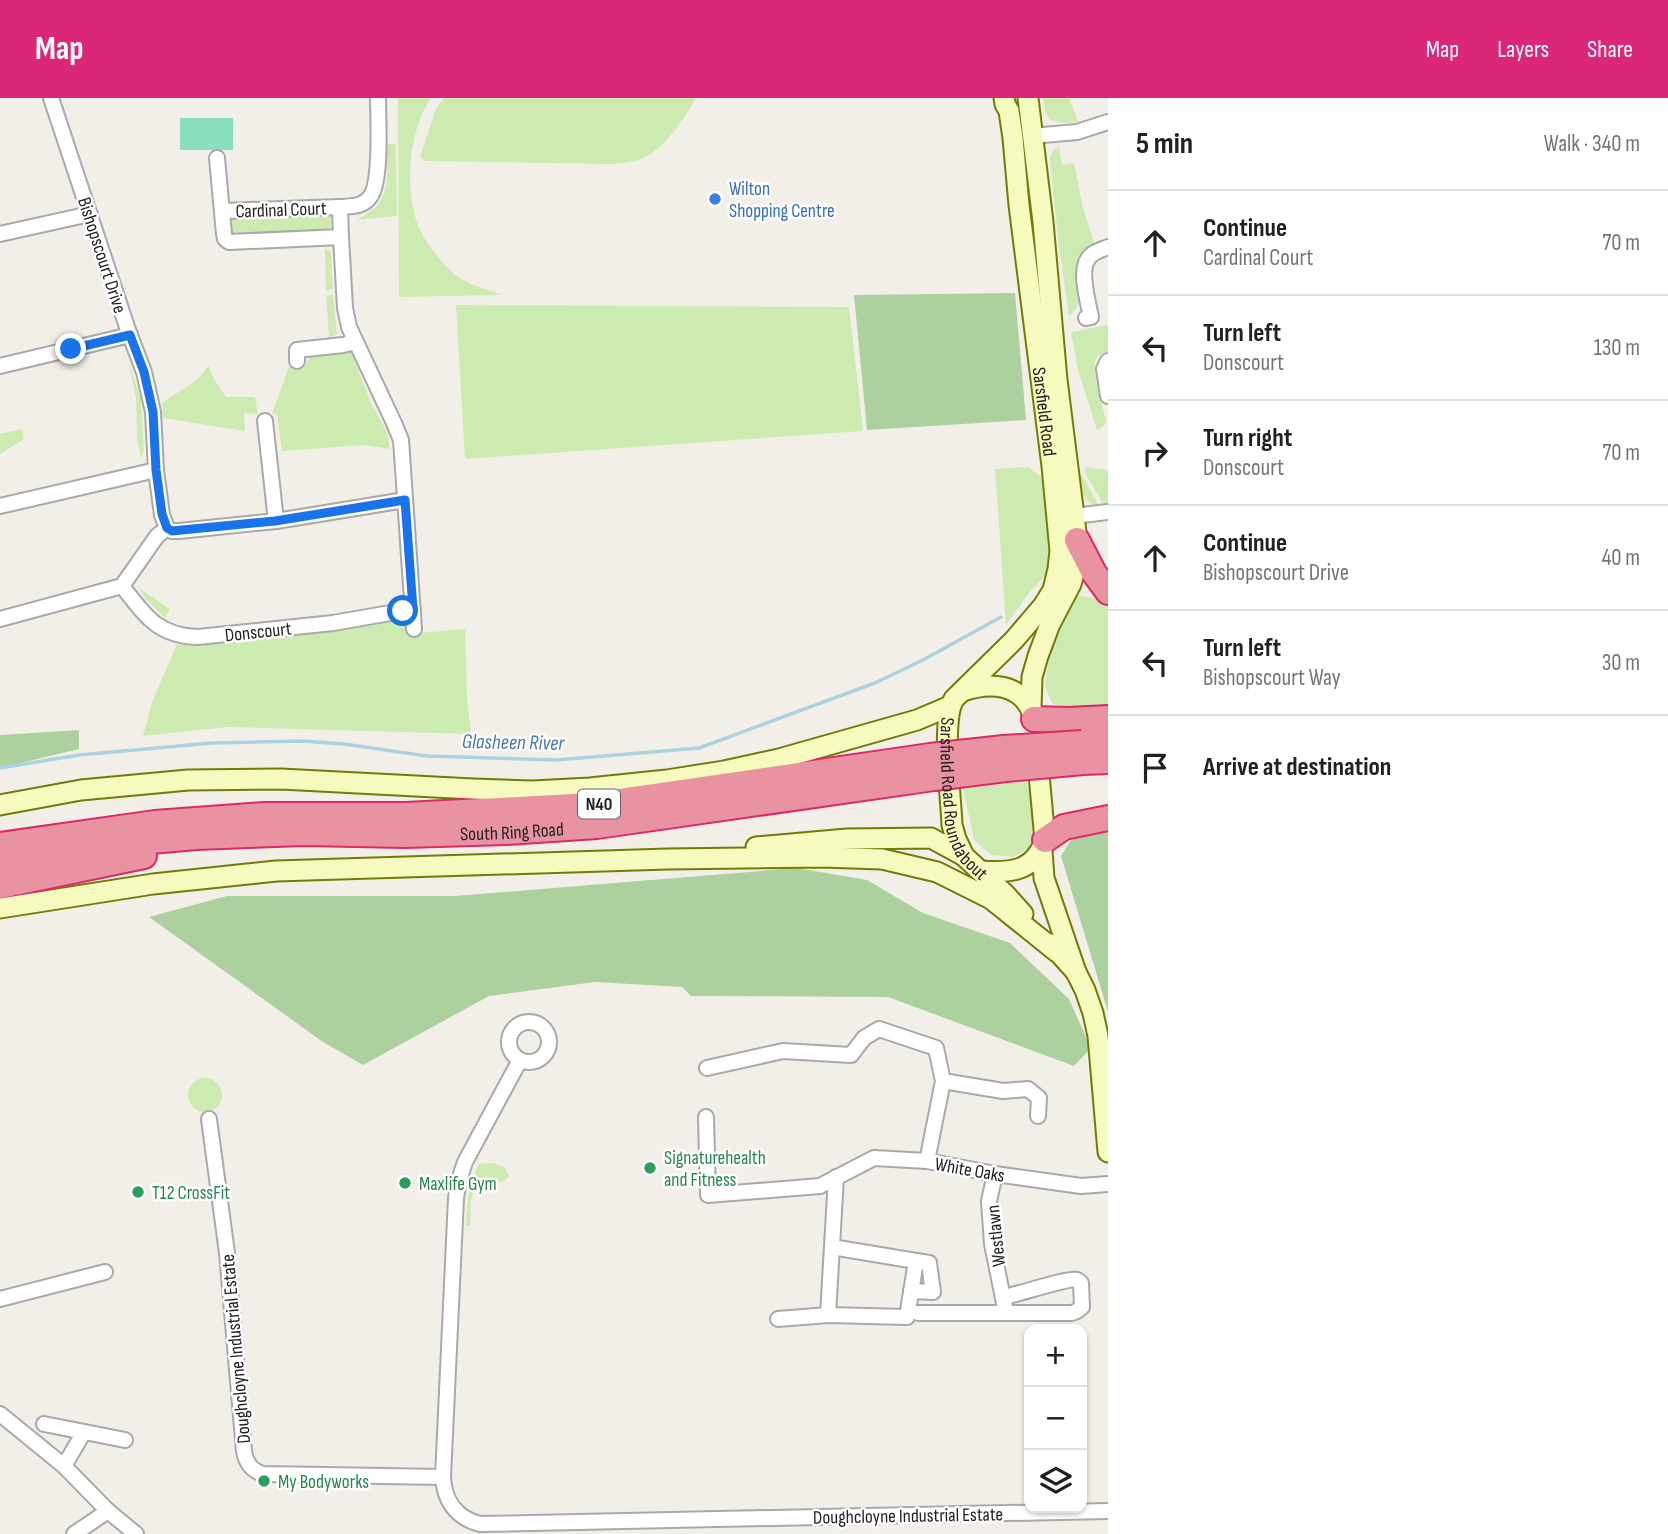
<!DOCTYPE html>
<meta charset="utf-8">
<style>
body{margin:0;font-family:"Sofia Sans Condensed",sans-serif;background:#f6f6f6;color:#202124}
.controls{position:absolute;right:21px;bottom:21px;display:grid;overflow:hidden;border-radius:14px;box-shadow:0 2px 5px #0004}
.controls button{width:63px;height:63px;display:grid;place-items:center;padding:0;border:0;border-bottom:2px solid #e0e0e0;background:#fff;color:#202124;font:35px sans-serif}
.stop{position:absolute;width:21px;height:21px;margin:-16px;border:5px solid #1a73e8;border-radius:50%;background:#fff}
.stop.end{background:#1a73e8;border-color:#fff;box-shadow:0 2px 7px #0008}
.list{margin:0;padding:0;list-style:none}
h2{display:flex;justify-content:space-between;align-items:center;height:91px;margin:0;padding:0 28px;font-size:30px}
h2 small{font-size:23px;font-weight:400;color:#757577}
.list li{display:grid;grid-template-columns:46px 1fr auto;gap:21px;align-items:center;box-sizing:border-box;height:105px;padding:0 28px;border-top:2px solid #e0e0e0}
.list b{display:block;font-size:26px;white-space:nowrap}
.list p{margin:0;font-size:23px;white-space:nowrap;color:#757577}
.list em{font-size:23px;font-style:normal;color:#757577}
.icon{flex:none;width:38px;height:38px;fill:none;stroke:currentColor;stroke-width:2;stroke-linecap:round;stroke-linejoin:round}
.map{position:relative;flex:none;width:1108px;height:1436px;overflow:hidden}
header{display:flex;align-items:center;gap:42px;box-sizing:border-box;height:98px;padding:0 35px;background:#db2777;color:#fff}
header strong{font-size:33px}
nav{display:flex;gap:38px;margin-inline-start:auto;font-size:24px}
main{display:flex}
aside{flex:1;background:#fff}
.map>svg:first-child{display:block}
</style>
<header>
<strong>Map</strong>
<nav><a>Map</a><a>Layers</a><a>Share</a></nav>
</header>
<main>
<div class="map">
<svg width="1108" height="1436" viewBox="0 0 1108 1436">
<rect width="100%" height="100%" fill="#f2efe9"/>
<!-- grass -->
<g fill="#cdebb0">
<path d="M398,0H431C409,33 405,83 416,122C420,137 441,165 453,175C468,187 485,191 502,197L399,199Z"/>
<path d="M444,0H696C685,19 665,50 645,59C635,64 623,65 612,66L425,63L420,59L436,11Z"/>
<polygon points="1043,0 1069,0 1078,24 1064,25 1050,22 1045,13"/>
<path d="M386,46H396L397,118L357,122C363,118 371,114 376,109C391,93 387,66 386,46Z"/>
<path d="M1059,49L1062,67L1074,65L1083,110L1094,145C1059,166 1097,196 1069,218L1059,148L1050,63C1050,55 1052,52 1059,49Z"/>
<path d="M327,116L331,118V134L233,138C229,132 229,125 233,118Z"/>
<polygon points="325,150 331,154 331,156 333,191 326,193"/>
<polygon points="333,196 337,236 329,240 326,198"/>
<polygon points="456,207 849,209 863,333 465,361"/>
<path d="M1108,227V254C1104,255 1100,256 1097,259C1089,268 1104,311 1106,323L1104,328L1097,332L1078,272L1071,234Z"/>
<polygon points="349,254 352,255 370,303 387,334 390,351 364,347 282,353 277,317 272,315 287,275 288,269 305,268 309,260 315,257"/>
<polygon points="129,264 141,302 144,352 141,360 137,341 136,301"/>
<polygon points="209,267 212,278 226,299 255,299 258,316 244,315 245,333 163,320 162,305 198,281"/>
<polygon points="22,331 24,341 0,356 0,336"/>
<polygon points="1028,369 1044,381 1052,470 1028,496 1006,527 995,371"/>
<polygon points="1085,369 1108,372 1108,407 1104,407 1085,375"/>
<path d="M1076,371L1080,374L1099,408C1082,406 1078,386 1076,371Z"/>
<polygon points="139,490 170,511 165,520 144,499"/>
<polygon points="1074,497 1102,501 1108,506 1108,613 1073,615 1052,605 1045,588 1049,557 1058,530"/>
<path d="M407,518L408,536L465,531L467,600L471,636L227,629L143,638L152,604L177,546C204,547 230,543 257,541C308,535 357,529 407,518Z"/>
<polygon points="1027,684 1035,724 1030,749 1013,759 991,757 974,742 963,690"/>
<circle cx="205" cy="997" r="17"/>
<polygon points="493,1065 504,1069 509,1078 503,1084 477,1083 471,1102 470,1128 466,1128 468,1098 477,1069 478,1066"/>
</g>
<!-- forest -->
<g fill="#add19e">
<polygon points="1015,195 1026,322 867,332 854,197"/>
<polygon points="79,632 79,651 0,670 0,637"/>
<polygon points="1108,733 1108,914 1061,758 1071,742"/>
<polygon points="797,770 867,782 923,815 1010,845 1069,901 1091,950 1074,968 888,899 691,898 682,889 595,884 489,898 363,967 323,944 149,819 227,798 455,798"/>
</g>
<!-- pitch -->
<rect fill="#88e0be" x="180" y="20" width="53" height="32"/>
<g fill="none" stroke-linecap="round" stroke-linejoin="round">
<!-- stream -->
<polyline stroke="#aad3df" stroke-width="3.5" points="0,670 79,657 212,645 303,643 344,646 427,658 556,662 699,650 875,585 923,562 1001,519"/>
<!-- street casing -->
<g stroke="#a9a9a9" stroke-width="18">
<g id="street">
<polyline points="1032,38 1077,34 1108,24"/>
<path d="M217,60L224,136L225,141L229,144L341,139L340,109C351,108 363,109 370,99C382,84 378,21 378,0"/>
<polyline points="223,113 340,109"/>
<polyline points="0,136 90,116"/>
<polyline points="341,139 345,210 349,229 394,325 401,342 414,531"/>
<path d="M1086,220L1091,219C1088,204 1079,173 1088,161C1092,154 1101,152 1108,149"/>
<polyline points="297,263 297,252 343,247 348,246 353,241"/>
<polyline points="1108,263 1104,271 1108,298"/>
<polyline points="0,268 130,237"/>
<polyline points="265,323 276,423"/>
<polyline points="0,408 156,372"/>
<polyline points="1074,418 1108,414"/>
<polyline points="167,430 172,433 179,433 276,423 405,402"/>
<path d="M122,488C145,517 157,538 198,539L333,525L413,511"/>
<polyline points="0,521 122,488 157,438 167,430 162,417 156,372 153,314 144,274 128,232 51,0"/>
<circle cx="529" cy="944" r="20"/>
<path d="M520,962L465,1064L459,1082L456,1100L443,1379C444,1402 456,1420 480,1426L1108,1413"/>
<polyline points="707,970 783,953 851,957 864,940 879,931 936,950 943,983 927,1063"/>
<polyline points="943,983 1003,993 1028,991 1039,1000 1038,1018"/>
<polyline points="706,1019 708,1097 820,1088 874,1060 927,1063 995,1076 1081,1088 1108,1086"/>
<path d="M209,1021L227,1155L244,1353C246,1365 251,1372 263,1376L443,1379"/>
<polyline points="911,1193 933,1194 929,1165 916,1163"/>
<path d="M1003,1199C1017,1197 1069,1179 1077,1182C1078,1182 1080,1184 1081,1185L1082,1209L1077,1213L1072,1215H1006"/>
<polyline points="0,1201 105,1174"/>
<polyline points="918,1215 1006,1215 992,1146 989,1103 995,1076"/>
<polyline points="828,1217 836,1079"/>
<polyline points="778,1221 828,1217 907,1219 916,1163 832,1149"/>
<polyline points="0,1316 64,1368 108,1413 136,1436"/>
<polyline points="44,1326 125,1342"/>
<polyline points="64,1368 84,1334"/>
<polyline points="74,1436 108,1413"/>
</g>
</g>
<!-- secondary casing -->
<g stroke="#707d05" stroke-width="23">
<g id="secondary">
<path id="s1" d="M1004,0L1005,6L1009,13L1013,40L1019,107L1052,368L1060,453L1058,471L1053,492L1043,508L1014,542L954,601C941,622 951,699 952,727L956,741L964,758L1006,797L1023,816"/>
<polyline points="1028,0 1043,124 1057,282 1077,442 1075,471 1071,486 1050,526 1038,558 1032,579 1031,611"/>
<path d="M963,593C989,584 1020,585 1032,614"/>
<polyline points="0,707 81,692 188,682 281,681 473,691 533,693 590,690 667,682 724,673 779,661 917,622 950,608"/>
<polyline points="756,749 847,741 931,740 964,758"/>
<polyline points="1042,752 1044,780 1076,874 1085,892 1093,915 1098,938 1108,1054"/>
<path d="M981,773C1010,775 1034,774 1045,742L1037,655"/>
<polyline points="0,810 153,786 276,773 668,761 822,759 882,761 937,774 991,801 1057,854"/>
<polyline points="1051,846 1076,874"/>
</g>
</g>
<!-- highway casing -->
<g stroke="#dc2a67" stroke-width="28">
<g id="highway">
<polyline points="1077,442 1094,475 1108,494"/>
<polyline points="1034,621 1069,622 1108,620"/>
<polyline points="1082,645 1108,643"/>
<polyline points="1083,664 1108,663"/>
<polyline points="1045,742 1064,729 1108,720"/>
<polyline points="0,747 155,725 265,717 406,717 593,707 930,658"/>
<path id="s2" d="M0,766L117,746L196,739L304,735L405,737L506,734L597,728L934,680"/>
<polyline points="0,788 144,758"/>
</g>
</g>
<!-- street -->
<use href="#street" stroke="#fff" stroke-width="14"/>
<!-- secondary -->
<use href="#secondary" stroke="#f7fabf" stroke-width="19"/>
<!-- highway -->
<use href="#highway" stroke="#e892a2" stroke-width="24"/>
<!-- highway-bridge casing -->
<g stroke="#dc2a67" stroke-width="28" stroke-linecap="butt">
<g id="highway-bridge">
<polyline points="930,658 1004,650 1082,645"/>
<polyline points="934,680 1006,671 1083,664"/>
</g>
</g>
<!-- highway-bridge -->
<use href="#highway-bridge" stroke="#e892a2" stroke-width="24"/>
</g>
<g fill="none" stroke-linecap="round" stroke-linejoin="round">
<!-- route -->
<polyline stroke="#1a73e8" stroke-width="9" points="71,251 130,237 144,274 153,314 156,372 162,416 167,430 172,433 275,423 405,402 413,511 403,513"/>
</g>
<!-- markers -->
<circle fill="#3f7fe0" stroke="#fff" stroke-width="2.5" cx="715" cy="101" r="7"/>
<g fill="#2e9e5b" stroke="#fff" stroke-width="2.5">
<circle cx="650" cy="1070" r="7"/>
<circle cx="405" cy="1085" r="7"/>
<circle cx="138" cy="1094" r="7"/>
<circle cx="264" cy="1383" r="7"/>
</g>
<g text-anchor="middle" stroke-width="5" stroke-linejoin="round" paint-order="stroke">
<!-- shield labels -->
<rect fill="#fff" stroke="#646464" stroke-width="2" x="578" y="691.5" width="42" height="29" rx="5"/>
<g font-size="18" font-weight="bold" fill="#222">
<text x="599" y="712">N40</text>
</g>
<!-- shop labels -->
<g font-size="19" fill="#366cbe" stroke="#fff" text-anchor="start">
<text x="729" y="97">Wilton<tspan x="729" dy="22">Shopping Centre</tspan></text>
</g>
<!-- street labels -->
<g font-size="19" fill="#222" stroke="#fff">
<text transform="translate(281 111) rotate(-2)" y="7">Cardinal Court</text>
<text transform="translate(103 157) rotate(72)" y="7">Bishopscourt Drive</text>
<text dy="7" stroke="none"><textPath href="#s1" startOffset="317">Sarsfield Road</textPath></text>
<text transform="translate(258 533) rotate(-6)" y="7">Donscourt</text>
<text dy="7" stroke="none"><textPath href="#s1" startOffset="749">Sarsfield Road Roundabout</textPath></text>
<text dy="7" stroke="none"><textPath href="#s2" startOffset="514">South Ring Road</textPath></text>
<text transform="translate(970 1071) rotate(10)" y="7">White Oaks</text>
<text transform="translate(995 1138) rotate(-96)" y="7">Westlawn</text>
<text transform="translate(235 1251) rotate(-95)" y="7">Doughcloyne Industrial Estate</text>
<text transform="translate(908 1417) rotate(-1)" y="7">Doughcloyne Industrial Estate</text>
</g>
<!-- leisure labels -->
<g font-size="19" fill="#27864d" stroke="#fff" text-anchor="start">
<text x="664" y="1066">Signaturehealth<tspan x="664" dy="22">and Fitness</tspan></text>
<text x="419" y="1092">Maxlife Gym</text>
<text x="152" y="1101">T12 CrossFit</text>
<text x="278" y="1390">My Bodyworks</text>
</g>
<!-- water labels -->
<g font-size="21" font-style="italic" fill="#4a7aab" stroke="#fff">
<text transform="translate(513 644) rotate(1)" y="7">Glasheen River</text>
</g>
</g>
</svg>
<div class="controls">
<button>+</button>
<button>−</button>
<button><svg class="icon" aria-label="layers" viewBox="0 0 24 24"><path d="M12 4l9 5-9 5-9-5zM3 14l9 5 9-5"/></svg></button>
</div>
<div class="stop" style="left:403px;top:513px"></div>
<div class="stop end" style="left:71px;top:251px"></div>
</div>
<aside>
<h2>5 min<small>Walk · 340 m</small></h2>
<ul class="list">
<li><svg class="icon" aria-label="ahead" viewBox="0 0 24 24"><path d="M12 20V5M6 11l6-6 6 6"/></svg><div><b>Continue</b><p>Cardinal Court</p></div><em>70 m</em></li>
<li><svg class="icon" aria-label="left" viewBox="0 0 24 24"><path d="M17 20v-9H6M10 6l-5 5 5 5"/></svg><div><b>Turn left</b><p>Donscourt</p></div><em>130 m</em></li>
<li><svg class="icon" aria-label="right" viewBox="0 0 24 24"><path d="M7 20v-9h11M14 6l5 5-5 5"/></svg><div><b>Turn right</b><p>Donscourt</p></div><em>70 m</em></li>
<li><svg class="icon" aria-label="ahead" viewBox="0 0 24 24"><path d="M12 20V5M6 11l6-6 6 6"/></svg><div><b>Continue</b><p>Bishopscourt Drive</p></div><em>40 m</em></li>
<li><svg class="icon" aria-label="left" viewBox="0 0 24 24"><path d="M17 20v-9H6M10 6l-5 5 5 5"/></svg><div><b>Turn left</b><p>Bishopscourt Way</p></div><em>30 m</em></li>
<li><svg class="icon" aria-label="arrive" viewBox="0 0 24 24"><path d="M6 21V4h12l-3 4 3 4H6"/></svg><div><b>Arrive at destination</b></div></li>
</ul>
</aside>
</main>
